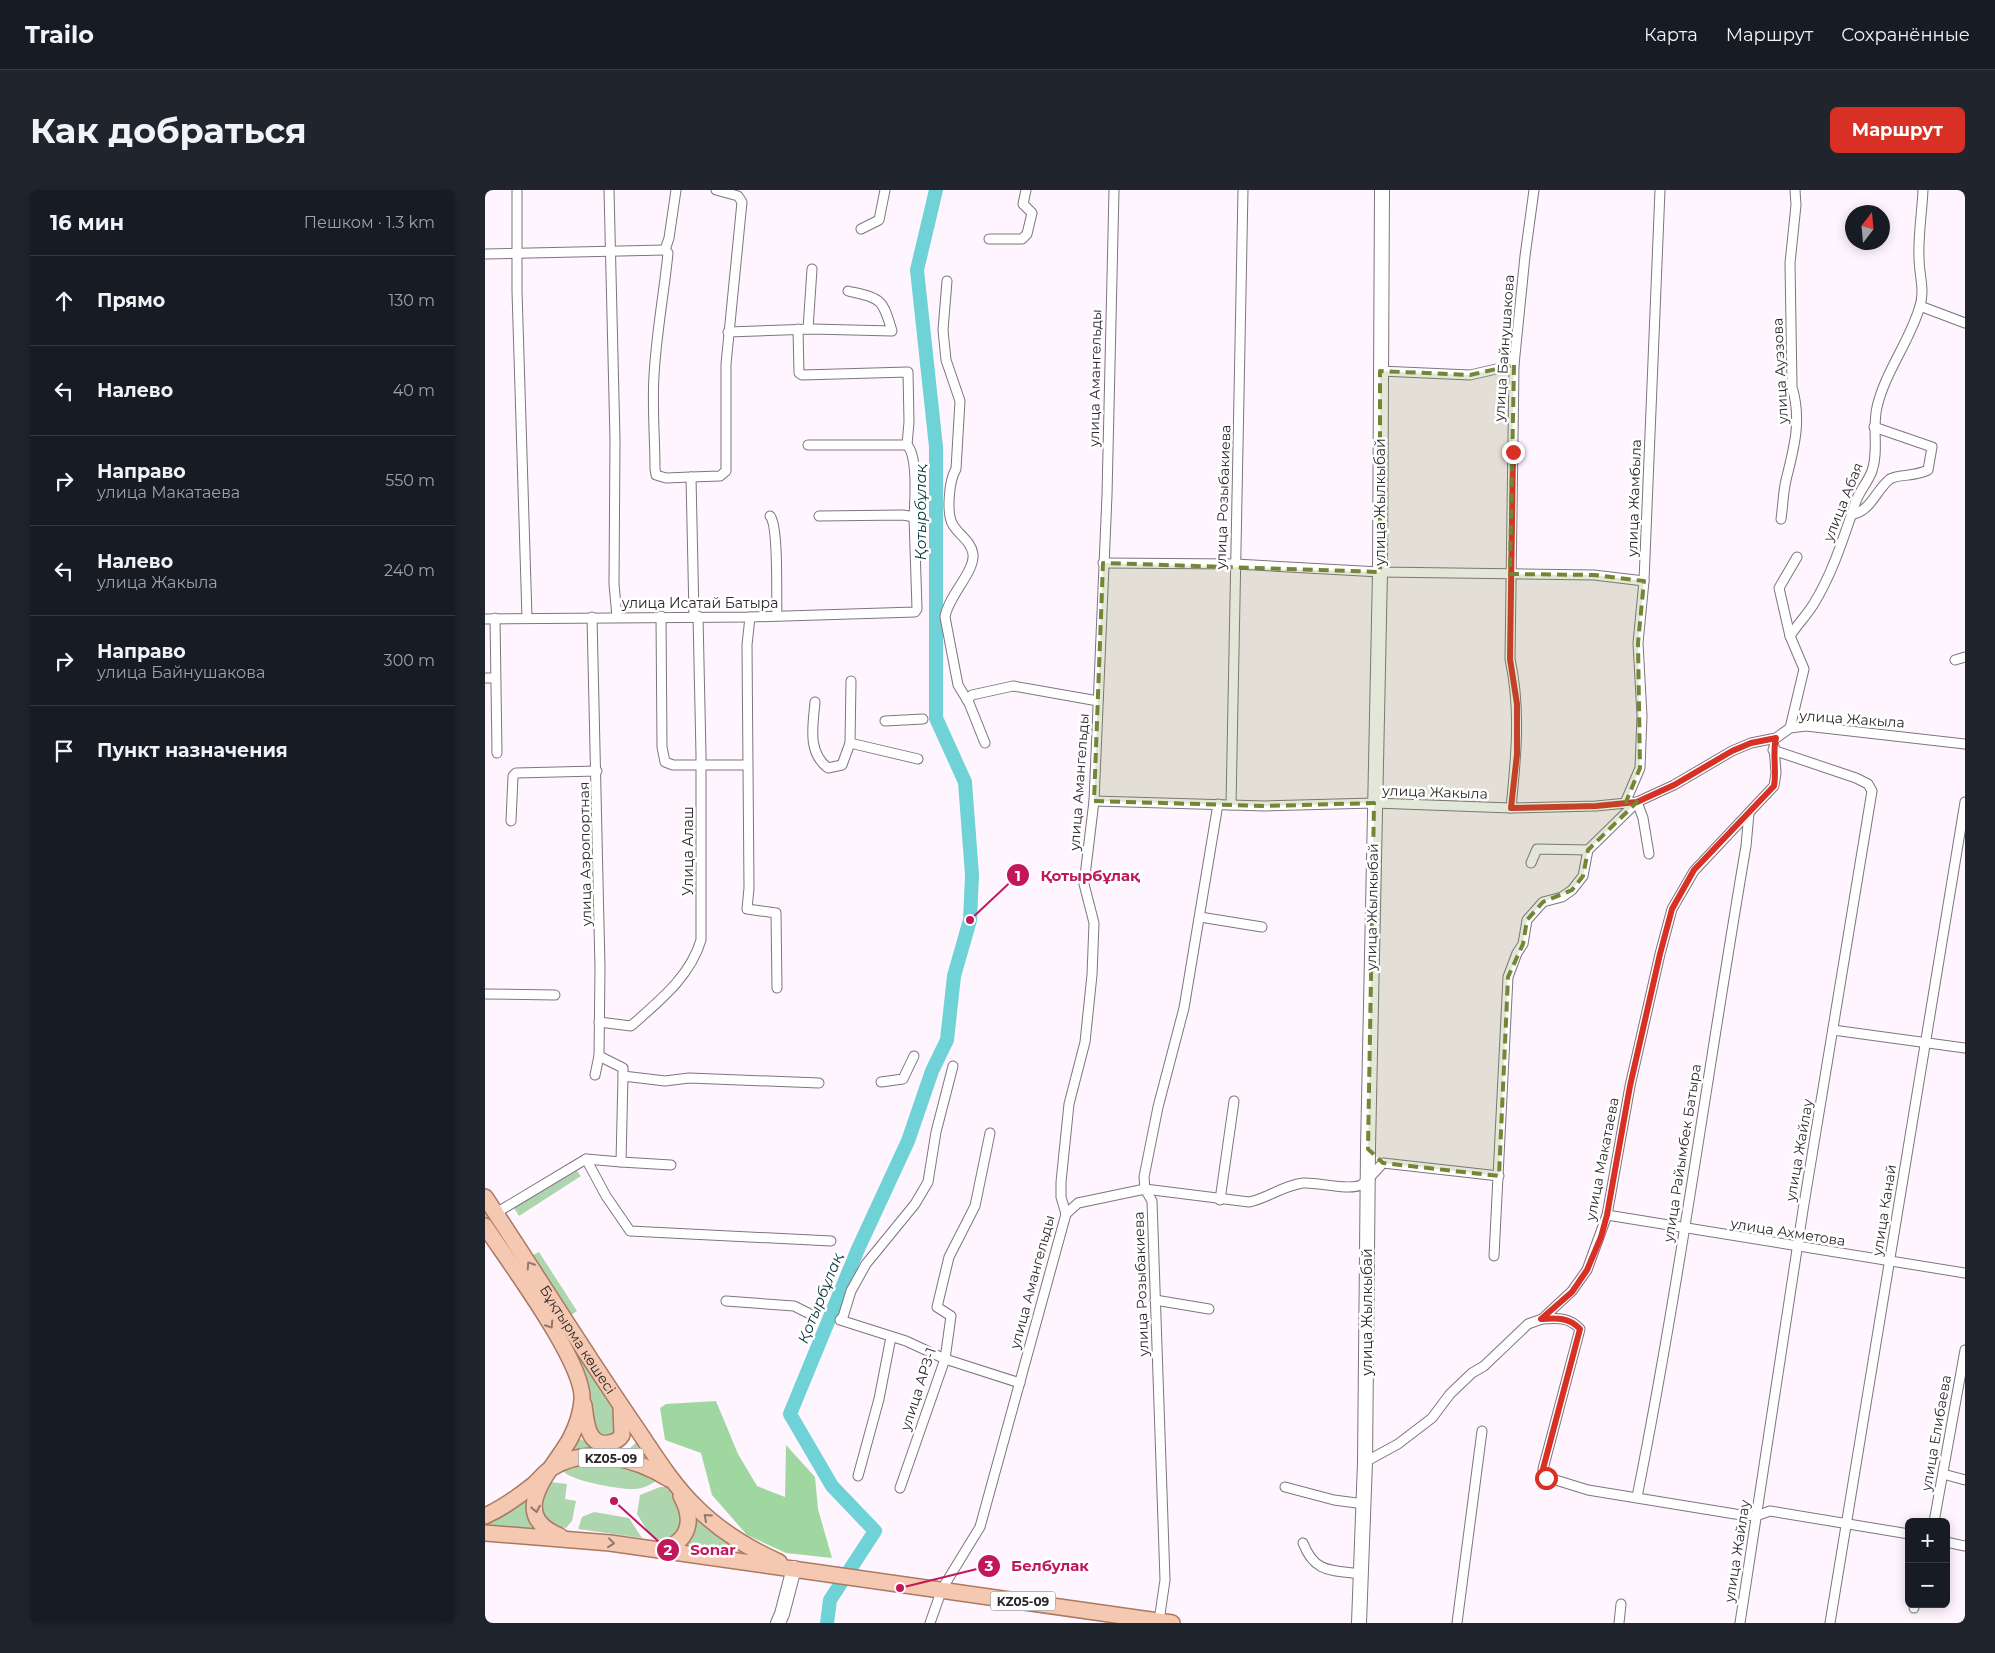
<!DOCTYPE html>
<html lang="ru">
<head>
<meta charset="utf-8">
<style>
  :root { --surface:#171b24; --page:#20242c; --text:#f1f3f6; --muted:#9ea1a6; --line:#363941; --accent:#d93025 }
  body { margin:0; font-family:Montserrat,sans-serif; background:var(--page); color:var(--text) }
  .controls { position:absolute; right:15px; bottom:15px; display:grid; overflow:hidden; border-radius:8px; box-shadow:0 2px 12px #0003 }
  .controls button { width:45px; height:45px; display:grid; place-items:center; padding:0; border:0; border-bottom:1px solid var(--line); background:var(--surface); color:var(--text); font:25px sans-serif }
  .compass { position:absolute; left:1360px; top:15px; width:45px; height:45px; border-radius:50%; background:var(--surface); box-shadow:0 2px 12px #0003; rotate:16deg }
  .stop { position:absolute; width:15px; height:15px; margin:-11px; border:4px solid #d93025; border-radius:50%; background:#fff }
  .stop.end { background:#d93025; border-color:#fff; box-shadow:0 1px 5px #0008 }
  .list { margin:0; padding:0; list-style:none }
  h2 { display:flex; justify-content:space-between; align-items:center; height:65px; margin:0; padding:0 20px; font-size:21px }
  h2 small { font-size:16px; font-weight:400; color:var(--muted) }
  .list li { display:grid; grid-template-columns:32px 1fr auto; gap:15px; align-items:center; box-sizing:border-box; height:90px; padding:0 20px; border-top:1px solid var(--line) }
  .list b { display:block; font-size:19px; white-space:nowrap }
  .list p { margin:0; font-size:16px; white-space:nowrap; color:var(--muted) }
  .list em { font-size:16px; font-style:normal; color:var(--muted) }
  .icon { flex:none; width:28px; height:28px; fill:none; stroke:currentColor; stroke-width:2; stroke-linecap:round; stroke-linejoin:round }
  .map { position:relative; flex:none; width:1480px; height:1433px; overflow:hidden; border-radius:8px }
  header { display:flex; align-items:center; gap:30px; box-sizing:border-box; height:70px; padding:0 25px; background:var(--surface); border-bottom:1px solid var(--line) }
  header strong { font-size:24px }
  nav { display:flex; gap:28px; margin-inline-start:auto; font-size:18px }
  .intro { display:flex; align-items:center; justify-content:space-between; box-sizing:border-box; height:120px; padding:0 30px }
  h1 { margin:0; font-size:35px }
  .button { padding:12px 22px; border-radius:8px; background:var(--accent); color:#fff; font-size:18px; font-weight:700 }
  main { display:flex; gap:30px; padding:0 30px }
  aside { flex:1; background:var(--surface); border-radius:8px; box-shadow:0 2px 12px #0003 }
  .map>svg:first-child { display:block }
  .green { fill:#aed6ae }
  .forest { fill:#a0d7a1 }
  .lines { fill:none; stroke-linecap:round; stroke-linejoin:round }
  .river { stroke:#6fd2d7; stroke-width:14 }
  .street-casing { stroke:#7e757e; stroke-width:11 }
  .secondary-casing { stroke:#7e757e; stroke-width:16 }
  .primary-casing { stroke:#aa7961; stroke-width:18 }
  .street { stroke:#fff; stroke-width:9 }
  .secondary { stroke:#fff; stroke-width:14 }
  .primary { stroke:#f5c8b2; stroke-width:15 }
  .oneway { stroke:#90786e }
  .route { stroke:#d93025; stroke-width:6 }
  .marked { fill:#738636; fill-opacity:0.2; stroke:#738636; stroke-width:4; stroke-dasharray:10 6; stroke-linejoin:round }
  .labels { text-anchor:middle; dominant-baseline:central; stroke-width:5; stroke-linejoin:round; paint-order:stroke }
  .shield { fill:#fff; stroke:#6b686b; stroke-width:1 }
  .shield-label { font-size:12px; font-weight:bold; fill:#2b282b }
  .street-label { font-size:14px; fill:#2b282b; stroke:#fff }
  .water-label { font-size:15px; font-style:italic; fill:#033538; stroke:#fff }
  .leader { fill:none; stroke:#c2185b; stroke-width:2 }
  .callout-dot { fill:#c2185b; stroke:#fff; stroke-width:2 }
  .mark-label { font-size:15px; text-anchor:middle; font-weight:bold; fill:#fff }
  .callout-label { font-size:15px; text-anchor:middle; font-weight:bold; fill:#c2185b; stroke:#fff; stroke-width:5; stroke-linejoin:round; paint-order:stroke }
</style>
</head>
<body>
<header>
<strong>Trailo</strong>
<nav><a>Карта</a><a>Маршрут</a><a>Сохранённые</a></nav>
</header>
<div class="intro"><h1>Как добраться</h1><a class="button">Маршрут</a></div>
<main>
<aside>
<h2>16 мин<small>Пешком · 1.3 km</small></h2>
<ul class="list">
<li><svg class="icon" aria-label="ahead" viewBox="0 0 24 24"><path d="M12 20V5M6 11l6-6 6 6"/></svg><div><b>Прямо</b></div><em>130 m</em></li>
<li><svg class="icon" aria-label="left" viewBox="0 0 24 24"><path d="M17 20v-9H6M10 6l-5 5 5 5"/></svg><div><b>Налево</b></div><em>40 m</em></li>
<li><svg class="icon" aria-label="right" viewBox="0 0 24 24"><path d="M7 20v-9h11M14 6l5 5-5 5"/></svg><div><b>Направо</b><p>улица Макатаева</p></div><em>550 m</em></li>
<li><svg class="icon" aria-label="left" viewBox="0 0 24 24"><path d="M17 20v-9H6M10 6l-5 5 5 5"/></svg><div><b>Налево</b><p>улица Жакыла</p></div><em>240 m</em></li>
<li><svg class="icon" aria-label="right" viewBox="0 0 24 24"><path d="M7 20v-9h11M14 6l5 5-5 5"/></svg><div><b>Направо</b><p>улица Байнушакова</p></div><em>300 m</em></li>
<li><svg class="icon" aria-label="arrive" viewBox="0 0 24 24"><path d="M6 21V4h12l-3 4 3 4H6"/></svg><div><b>Пункт назначения</b></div></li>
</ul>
</aside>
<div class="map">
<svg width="1480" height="1433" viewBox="0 0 1480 1433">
  <rect width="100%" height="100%" fill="#fff5ff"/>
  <!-- green -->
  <g class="green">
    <path d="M92,981L96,986L34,1026L29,1018Z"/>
    <path d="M0,1021L127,1214L143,1244L111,1250L101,1204L0,1029Z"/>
    <path d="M54,1062L92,1121L85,1126L46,1066Z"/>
    <path d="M91,1245C105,1259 125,1259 144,1259L154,1250L178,1283L149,1269L78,1268Z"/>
    <path d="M132,1273L171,1291C165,1295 157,1299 150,1299C136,1300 86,1291 78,1281L88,1274Z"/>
    <path d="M66,1292L82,1294L80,1309L91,1311L87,1331L81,1338C67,1336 62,1330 55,1319L64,1293Z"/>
    <path d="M175,1297H182C192,1310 202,1329 191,1344L174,1350L165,1345L152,1324L155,1305Z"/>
    <path d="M43,1306L42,1314L54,1339L0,1335V1332Z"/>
    <path d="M205,1321L229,1344L270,1369L196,1355Z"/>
    <path d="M109,1322L144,1328L157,1348L93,1339L97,1327Z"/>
  </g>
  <!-- forest -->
  <path class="forest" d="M231,1211L253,1264L272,1296L300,1307L301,1255L330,1287L333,1319L347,1368L301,1363L262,1345L227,1305L216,1263L180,1250L175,1218L181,1214Z"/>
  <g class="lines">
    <!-- river -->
    <path class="river" d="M342,1433L345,1410L390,1341L347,1296L305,1224L373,1059L423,951L447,881L462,850L469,786L485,730L487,685L480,592L451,528V257L432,80L451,0"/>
    <!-- street casing -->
    <g class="street-casing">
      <g id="street">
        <path d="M32,0V101L42,428"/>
        <path d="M124,0L130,250L129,394L132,427"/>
        <path d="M191,0L184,48L180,60L183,63C179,104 171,145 169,186C167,217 170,248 170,279L171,285L181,288L206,287L209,426"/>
        <path d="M376,39L394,30L400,0"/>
        <path d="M504,49H537L542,44L547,23L538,14L541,0"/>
        <path d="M0,64L180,60"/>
        <path d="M462,91L458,140L461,170L475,211L471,279C464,290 461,324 468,335C474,345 486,351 488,364C490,382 463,406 460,427L473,495L484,513L500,553"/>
        <path d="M1435,116L1480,133"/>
        <path d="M313,139L314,183L317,185L423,182L424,232L422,255"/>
        <path d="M323,139L327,79"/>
        <path d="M243,142L327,139L407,141C397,107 396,109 363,101"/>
        <path d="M895,181L985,185L1029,175"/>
        <path d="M323,255H422C433,266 430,310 429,327"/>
        <path d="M206,287L235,286L241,281V174L257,12L253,6L231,0"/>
        <path d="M1369,324C1387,319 1391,300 1405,289C1413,284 1429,287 1443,280L1447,257L1389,237"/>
        <path d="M285,326C294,336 291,408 292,426"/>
        <path d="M1296,329C1298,316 1298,303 1301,290C1309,258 1317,230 1307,197L1305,73L1311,15L1310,0"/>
        <path d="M618,373L750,374L895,382L1109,385L1159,391"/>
        <path d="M176,426L177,557L180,572L188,575H262"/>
        <path d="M107,427L115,778L114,866L138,878V886"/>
        <path d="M265,427L262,455L264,698L262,719L291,723L292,798"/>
        <path d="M10,428L12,563"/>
        <path d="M0,429L265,427L430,422L432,419L429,327L418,325L334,326"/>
        <path d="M1305,446L1294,398L1312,367"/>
        <path d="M1470,470L1480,467"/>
        <path d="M0,488H10"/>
        <path d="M366,491L365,553L433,569"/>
        <path d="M482,510L487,505L528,496L613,511"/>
        <path d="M330,512C328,536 322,562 343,578L357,575L365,553"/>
        <path d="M400,531L438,529"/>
        <path d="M1305,538L1319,479L1305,446C1312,435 1321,426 1328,415C1348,383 1359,346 1371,311C1375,300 1383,292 1387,281C1394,261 1387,238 1392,217C1400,182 1425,151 1435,116C1440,100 1434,84 1434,68C1433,45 1437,23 1438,0"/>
        <path d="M609,611L780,616L889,613L1026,618L1111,616L1152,612L1189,595L1247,561L1266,553L1291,548L1305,538L1321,536L1480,554"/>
        <path d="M1140,613L1155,578L1157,526L1153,453L1159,391L1175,0"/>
        <path d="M746,615L758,0"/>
        <path d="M1026,618C1031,568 1036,519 1025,469L1029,175L1040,66L1049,0"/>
        <path d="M26,631L28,586L31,583L112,581"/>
        <path d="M1046,673L1052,659L1103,660"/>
        <path d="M715,727L777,737"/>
        <path d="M0,804L70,805"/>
        <path d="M114,832L146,836C174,811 205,787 216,750V565L213,426"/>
        <path d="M1348,840L1480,858"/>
        <path d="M468,876L451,942L443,992L430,1014L381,1074L366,1101L358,1127L355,1130L421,1151L460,1169L535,1193"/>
        <path d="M110,885L114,866"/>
        <path d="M396,892L418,889L429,866"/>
        <path d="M101,969L121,1006L145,1041L346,1051"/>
        <path d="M136,972L186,975"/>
        <path d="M735,1010L749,911"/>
        <path d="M11,1023L101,969L136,972L138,886L180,891L204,888L334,893"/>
        <path d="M581,1024L593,1013L660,999L764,1012C784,1008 796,996 818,993C833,992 863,1001 876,995C884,990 891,980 898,973L1014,986"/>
        <path d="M1122,1025L1480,1083"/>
        <path d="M1009,1066L1023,787L1032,763L1038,754L1042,730L1058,712L1077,707L1087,700L1098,686L1103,660L1152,612L1158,628L1164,664"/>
        <path d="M670,1110L724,1119"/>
        <path d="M241,1111L309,1116L329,1126"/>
        <path d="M1057,1129C1072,1128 1084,1127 1095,1139L1058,1279L1061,1287L1103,1300L1250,1324L1271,1326L1285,1321L1424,1344"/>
        <path d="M880,1272L913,1254L947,1228L965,1204L987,1183L999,1176L1043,1134L1057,1129L1087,1101L1102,1080L1122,1025L1145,896L1175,764L1187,719L1209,681L1289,596L1291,583L1289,556"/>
        <path d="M1458,1284L1480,1290"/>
        <path d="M373,1286L394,1209L406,1147"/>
        <path d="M800,1297L849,1310L879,1314"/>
        <path d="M415,1298L460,1169L466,1126L452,1117L464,1067L490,1016L505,943"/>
        <path d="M1152,1307C1195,1091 1224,872 1261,656L1264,623"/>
        <path d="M1449,1332L1480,1160"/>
        <path d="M1461,1352L1480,1356"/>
        <path d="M818,1353C830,1384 847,1380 877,1384"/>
        <path d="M1429,1418V1414"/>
        <path d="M674,1431L680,1390L667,1011L660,999L659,987L673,917L699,818L733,614"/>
        <path d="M445,1433L457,1399L495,1337L581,1024L576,1007V992L584,914L600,852L607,785L609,733L599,694L609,611L622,305L629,0"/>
        <path d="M972,1433L997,1241"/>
        <path d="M1134,1433L1136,1414"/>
        <path d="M1255,1433L1318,1020L1387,601L1383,594L1371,588L1288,560"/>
        <path d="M1345,1433L1480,612"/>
      </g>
    </g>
    <!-- secondary casing -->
    <g class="secondary-casing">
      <g id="secondary">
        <path d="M293,1433L297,1424L309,1378"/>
        <path d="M874,1433L880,1272L883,959L895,382L897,0"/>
      </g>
    </g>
    <!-- primary casing -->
    <g class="primary-casing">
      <g id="primary">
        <path id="s1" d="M0,1007C50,1082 97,1159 148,1233C168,1262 186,1293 212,1318C236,1342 263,1358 294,1372"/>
        <path d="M0,1036C23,1071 100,1173 97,1210C96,1223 92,1235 86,1247C71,1277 18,1323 75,1346"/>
        <path d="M99,1215C101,1230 102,1257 124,1253C130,1252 134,1250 137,1245L136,1217"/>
        <path d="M0,1326C18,1318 33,1307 48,1295C54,1290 59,1283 65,1279C101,1255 150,1268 184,1289"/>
        <path d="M0,1343L125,1353L687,1433"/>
        <path d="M174,1360C204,1353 210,1331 196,1306"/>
      </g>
    </g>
    <!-- street -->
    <use href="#street" class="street"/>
    <!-- secondary -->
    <use href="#secondary" class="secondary"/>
    <!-- primary -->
    <use href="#primary" class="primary"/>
  </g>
  <!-- one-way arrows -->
  <defs><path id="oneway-chevron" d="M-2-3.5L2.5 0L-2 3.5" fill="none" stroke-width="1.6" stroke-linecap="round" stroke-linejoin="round" transform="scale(1.25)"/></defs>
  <g class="oneway">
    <use href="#oneway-chevron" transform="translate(45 1075) rotate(-123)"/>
    <use href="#oneway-chevron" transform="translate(65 1135) rotate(57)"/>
    <use href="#oneway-chevron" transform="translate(51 1319) rotate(79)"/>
    <use href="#oneway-chevron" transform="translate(222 1327) rotate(-138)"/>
    <use href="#oneway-chevron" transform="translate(126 1353) rotate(7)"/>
  </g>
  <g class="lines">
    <!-- route -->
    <path class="route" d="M1028,262L1025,469L1032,514V564L1026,618L1111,616L1152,612L1189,595L1247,561L1266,553L1291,548C1287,564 1292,580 1289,596L1209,680L1187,719L1175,764L1145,896L1122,1025L1116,1047L1102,1080L1087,1102L1056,1129C1072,1128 1084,1127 1095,1139L1058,1279L1061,1288"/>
  </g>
  <!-- marked area -->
  <path class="marked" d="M1029,175L1025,384L1109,385L1159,391L1153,453L1155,578L1141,612H1152L1103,660L1098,686L1087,700L1058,712L1042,730L1038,754L1023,787L1014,986L898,973L883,959L889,613L780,616L609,611L618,373L895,382V181L985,185Z"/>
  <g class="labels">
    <!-- shield labels -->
    <g class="shield">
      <rect x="93.5" y="1258.5" width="65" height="19" rx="4"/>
      <rect x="505.5" y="1401.5" width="65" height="19" rx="4"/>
    </g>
    <g class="shield-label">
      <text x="126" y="1268">KZ05-09</text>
      <text x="538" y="1411">KZ05-09</text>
    </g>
    <!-- street labels -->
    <g class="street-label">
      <text transform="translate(1019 158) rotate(-86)">улица Байнушакова</text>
      <text transform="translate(1295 181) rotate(-93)">улица Ауэзова</text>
      <text transform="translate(610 188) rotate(-89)">улица Амангельды</text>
      <text transform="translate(738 307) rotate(-88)">улица Розыбакиева</text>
      <text transform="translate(1149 308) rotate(-88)">улица Жамбыла</text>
      <text transform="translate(895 312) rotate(-90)">улица Жылкыбай</text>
      <text transform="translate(1358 312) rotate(-68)">улица Абая</text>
      <text x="215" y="413">улица Исатай Батыра</text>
      <text transform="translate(1367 529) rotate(4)">улица Жакыла</text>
      <text transform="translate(594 592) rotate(-86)">улица Амангельды</text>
      <text transform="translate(950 602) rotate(2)">улица Жакыла</text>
      <text transform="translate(203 661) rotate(-90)">Улица Алаш</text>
      <text transform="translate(100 664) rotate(-91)">улица Аэропортная</text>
      <text transform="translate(887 717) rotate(-89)">улица Жылкыбай</text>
      <text transform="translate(1314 960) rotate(-80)">улица Жайлау</text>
      <text transform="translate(1197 963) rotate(-81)">улица Райымбек Батыра</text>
      <text transform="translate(1117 969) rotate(-79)">улица Макатаева</text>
      <text transform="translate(1399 1020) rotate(-81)">улица Канай</text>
      <text transform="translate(1303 1042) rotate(9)">улица Ахметова</text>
      <text transform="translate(547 1092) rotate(-75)">улица Амангельды</text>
      <text transform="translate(656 1094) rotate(-92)">улица Розыбакиева</text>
      <text transform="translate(882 1122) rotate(-90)">улица Жылкыбай</text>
      <text stroke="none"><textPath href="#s1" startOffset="170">Бұқтырма көшесі</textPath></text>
      <text transform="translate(433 1199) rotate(-72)">улица АРЗ-1</text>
      <text transform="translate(1451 1243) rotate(-80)">улица Елибаева</text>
      <text transform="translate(1252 1361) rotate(-81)">улица Жайлау</text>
    </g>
    <!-- water labels -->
    <g class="water-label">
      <text transform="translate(435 322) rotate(-90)">Қотырбұлақ</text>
      <text transform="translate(335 1108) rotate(-68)">Қотырбұлақ</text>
    </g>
  </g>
  <!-- callouts -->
  <path class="leader" d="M485 730L533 685M129 1311L183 1360M415 1398L504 1376"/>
  <g class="callout-dot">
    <circle cx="485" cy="730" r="5"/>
    <circle cx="129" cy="1311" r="5"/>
    <circle cx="415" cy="1398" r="5"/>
    <circle cx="533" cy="685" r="12"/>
    <circle cx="183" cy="1360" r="12"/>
    <circle cx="504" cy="1376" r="12"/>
  </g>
  <g class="mark-label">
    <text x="533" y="691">1</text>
    <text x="183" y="1365">2</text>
    <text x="504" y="1381">3</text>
  </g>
  <g class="callout-label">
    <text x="605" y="691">Қотырбұлақ</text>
    <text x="228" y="1365">Sonar</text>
    <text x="565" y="1381">Белбулак</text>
  </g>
</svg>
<div class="controls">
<button>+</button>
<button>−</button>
</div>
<svg class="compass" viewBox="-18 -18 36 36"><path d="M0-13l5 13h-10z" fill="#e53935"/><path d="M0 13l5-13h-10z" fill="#9ea1a6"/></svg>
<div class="stop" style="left:1061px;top:1288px"></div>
<div class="stop end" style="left:1028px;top:262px"></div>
</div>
</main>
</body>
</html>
